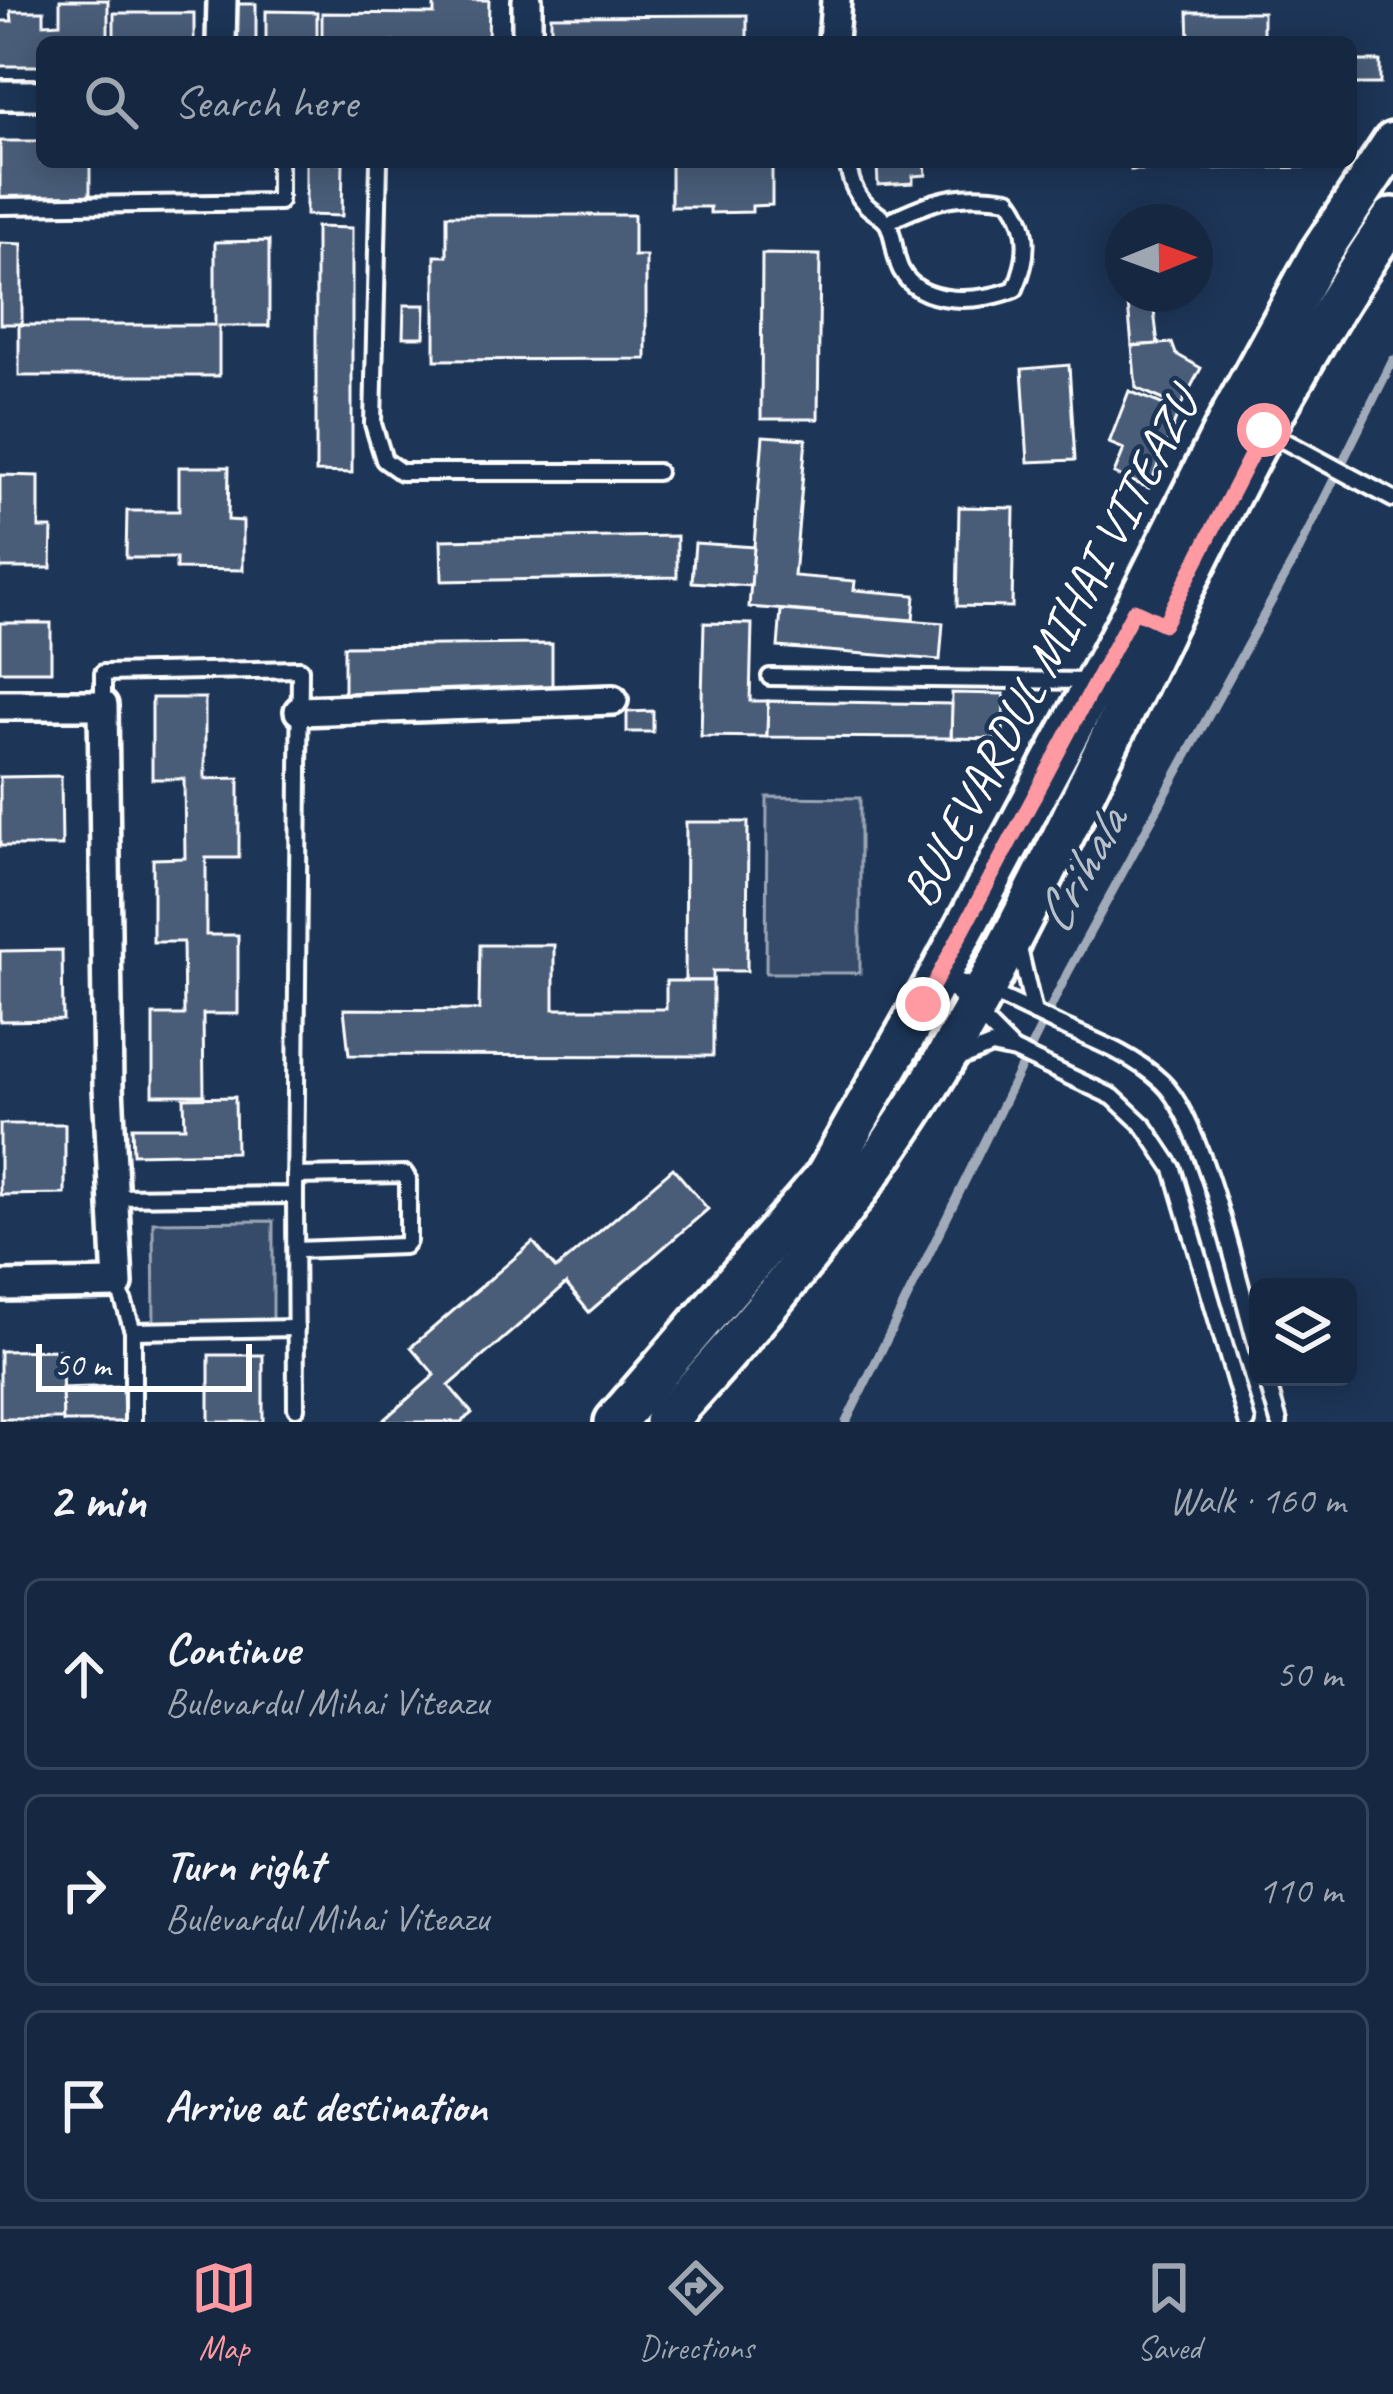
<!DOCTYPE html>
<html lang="en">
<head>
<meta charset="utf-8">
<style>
  :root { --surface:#162841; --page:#1f3048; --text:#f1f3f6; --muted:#9ea6b1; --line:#35445a; --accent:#ff9aa2 }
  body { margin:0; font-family:Caveat,sans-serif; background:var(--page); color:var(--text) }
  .controls { position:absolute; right:36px; bottom:36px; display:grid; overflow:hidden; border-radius:18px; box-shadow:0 6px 30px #0003 }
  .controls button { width:108px; height:108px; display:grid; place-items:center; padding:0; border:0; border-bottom:3px solid var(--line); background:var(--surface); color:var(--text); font:60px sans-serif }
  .compass { position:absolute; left:1105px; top:204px; width:108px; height:108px; border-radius:50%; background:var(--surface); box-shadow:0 6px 30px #0003; rotate:89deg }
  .scale { position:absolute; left:36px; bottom:30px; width:216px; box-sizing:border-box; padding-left:12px; border:6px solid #fff; border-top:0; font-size:33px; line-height:42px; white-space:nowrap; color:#fff; -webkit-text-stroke:9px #1d3557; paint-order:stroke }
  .stop { position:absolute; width:36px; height:36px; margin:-27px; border:9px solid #ff9aa2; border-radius:50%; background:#fff }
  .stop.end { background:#ff9aa2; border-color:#fff; box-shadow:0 3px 12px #0008 }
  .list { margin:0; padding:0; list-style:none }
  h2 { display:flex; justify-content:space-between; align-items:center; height:156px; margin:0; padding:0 48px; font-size:51px }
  h2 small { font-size:39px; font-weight:400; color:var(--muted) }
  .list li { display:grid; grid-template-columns:78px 1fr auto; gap:36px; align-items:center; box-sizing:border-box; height:192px; margin:0 24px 24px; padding:0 24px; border:3px solid var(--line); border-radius:18px }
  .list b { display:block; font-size:45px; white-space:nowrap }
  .list p { margin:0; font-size:39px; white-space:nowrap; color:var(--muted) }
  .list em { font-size:39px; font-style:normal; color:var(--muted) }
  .icon { flex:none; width:66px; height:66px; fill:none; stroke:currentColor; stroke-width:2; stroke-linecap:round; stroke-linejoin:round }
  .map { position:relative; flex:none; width:1393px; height:1422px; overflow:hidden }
  .search { position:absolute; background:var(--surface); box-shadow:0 6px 30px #0003; left:36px; right:36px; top:36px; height:132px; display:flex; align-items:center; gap:30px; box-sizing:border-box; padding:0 42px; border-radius:18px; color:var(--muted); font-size:45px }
  .sheet { height:804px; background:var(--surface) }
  nav { display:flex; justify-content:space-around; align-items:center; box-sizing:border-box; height:168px; border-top:3px solid var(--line); background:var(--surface); font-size:33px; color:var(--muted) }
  nav a { display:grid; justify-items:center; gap:6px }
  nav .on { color:var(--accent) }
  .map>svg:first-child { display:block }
  .green { fill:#364b69; stroke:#9aa5b4; stroke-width:3 }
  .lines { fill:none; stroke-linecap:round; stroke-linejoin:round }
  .stream { stroke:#a0aab8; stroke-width:9 }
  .building { fill:#4a5d79; stroke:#fff; stroke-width:3 }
  .lane-casing { stroke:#fff; stroke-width:22 }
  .street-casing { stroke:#fff; stroke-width:36 }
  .secondary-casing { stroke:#fff; stroke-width:48 }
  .lane { stroke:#1d3557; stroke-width:14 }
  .street { stroke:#1d3557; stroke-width:27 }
  .secondary { stroke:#1d3557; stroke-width:39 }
  .route { stroke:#ff9aa2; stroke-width:15 }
  .labels { text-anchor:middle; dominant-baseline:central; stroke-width:9; stroke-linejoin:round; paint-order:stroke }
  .street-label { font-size:51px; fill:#fff; stroke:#1d3557 }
  .water-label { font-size:54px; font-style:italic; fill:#b8c0ca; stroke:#1d3557 }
</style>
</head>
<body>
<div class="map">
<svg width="1393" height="1422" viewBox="0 0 1393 1422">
  <rect width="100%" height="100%" fill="#1d3557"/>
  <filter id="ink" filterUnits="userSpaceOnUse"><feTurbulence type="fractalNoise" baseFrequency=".00833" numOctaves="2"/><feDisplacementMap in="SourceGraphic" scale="24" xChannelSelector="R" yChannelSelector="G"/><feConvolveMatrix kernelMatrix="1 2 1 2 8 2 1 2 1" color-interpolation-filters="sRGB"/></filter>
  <g filter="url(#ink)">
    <!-- green -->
    <g class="green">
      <path d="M767,797L860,798V973H766Z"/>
      <path d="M273,1221V1322L154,1323L153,1222Z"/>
    </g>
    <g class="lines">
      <!-- stream -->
      <path class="stream" d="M846,1422L1068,972L1295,558L1393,360"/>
    </g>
    <!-- building -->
    <g class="building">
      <path d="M60,0H108V42H42V66H0V21H12L11,11H44V24L60,23Z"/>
      <path d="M434,0H489L488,42H322V13L434,14Z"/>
      <rect x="232" y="4" width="24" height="38"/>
      <path d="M266,11L317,12V42H266Z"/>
      <path d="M1188,12H1263V42H1189Z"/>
      <rect x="114" y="13" width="80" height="29"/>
      <path d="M747,15V42H551V16Z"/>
      <rect x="1351" y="61" width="29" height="23"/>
      <path d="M0,141H42V162H90V198H0Z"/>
      <path d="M306,162H343L342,216L306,215Z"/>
      <path d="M671,162H772V205L752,206V212L710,213V207H671Z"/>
      <path d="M870,162H925L926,175L913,176V183L878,185L877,164Z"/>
      <path d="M1131,162H1317V167L1131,170Z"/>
      <path d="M447,215H634V256H646V359L435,360V256H447Z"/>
      <path d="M316,227L352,228V473L316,472Z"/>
      <path d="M269,241V326H219V376H19V324H0V243L22,244V325H215V242Z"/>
      <path d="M762,254L820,255L818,419H761Z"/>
      <path d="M1127,294H1152L1158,344L1132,346Z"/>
      <path d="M404,305H425L424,337H403Z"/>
      <path d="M1172,343L1176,354L1201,368L1180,407L1136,388L1132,346Z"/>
      <path d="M1069,365L1075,460L1028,462L1022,369Z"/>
      <path d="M1129,391L1179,411L1149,488L1114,474L1124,449L1109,443Z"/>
      <path d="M763,436L806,439L794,576L855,581L854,590L915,595L913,620L749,607Z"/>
      <path d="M179,467H229L228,520L243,521V570L176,569V558H126L127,511H179Z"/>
      <path d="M0,475L39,476V528H52L51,568H0Z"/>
      <path d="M959,507L1014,508L1012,607L957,606Z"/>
      <path d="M677,536V577L442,581L441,540Z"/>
      <path d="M695,543L754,547L751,586L692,582Z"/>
      <path d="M781,610L943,623L940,660L778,647Z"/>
      <rect x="0" y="623" width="51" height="48"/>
      <path d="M704,623L752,624L750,701H768L767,737L701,736Z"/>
      <path d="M552,644V694L344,696V646Z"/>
      <path d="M952,693L1004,694L1003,739L951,738Z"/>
      <path d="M152,698H205V779L239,778V858H206V935H238V1014H203L204,1095H153V1015H184L183,942H153V859L185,858L184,779H152Z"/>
      <path d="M768,701L952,704L951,738L767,737Z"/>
      <path d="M653,711V732H627V712Z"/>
      <path d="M61,776L62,846H0V777Z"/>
      <path d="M686,822H748L747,971H713V981H685Z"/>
      <path d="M480,945H554V1009H666V981H713V1056L349,1055L344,1009L479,1010Z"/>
      <path d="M62,950L63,1020L0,1021V951Z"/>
      <path d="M235,1097L236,1152L133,1154L132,1127H185L184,1098Z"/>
      <path d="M0,1124H65V1194L0,1195Z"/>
      <path d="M673,1168L708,1209L589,1312L566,1284L449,1386L472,1413L461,1422H381L435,1375L411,1347L533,1242L556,1269Z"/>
      <path d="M62,1350L63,1419H0V1351Z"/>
      <rect x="209" y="1355" width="54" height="67"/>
      <path d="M123,1386L124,1422H63L62,1388Z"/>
    </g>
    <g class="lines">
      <!-- lane casing -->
      <g class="lane-casing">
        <g id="lane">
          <path d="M379,162L373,424L384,460L401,472H657"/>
          <path d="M847,162C850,178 854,193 866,205C873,212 883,216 888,224C895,238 894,257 901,270C921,308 983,302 1015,289C1029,258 1031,226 1009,199C958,191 932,200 887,222"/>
          <path d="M0,206L279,202V162"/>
          <path d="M1268,432L1393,499"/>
          <path d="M770,677L1089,681"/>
          <path d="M103,705V673L300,669L295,1195L113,1197"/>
          <path d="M1019,948L1034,1013"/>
          <path d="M946,978C986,988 1019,1006 1057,1024C1093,1040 1132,1054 1162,1082C1204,1121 1240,1288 1258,1350"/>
          <path d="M943,980L1012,1049"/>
          <path d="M956,1060L991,1046L1015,1051L1113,1097L1145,1127L1173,1169L1247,1422"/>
          <path d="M295,1176L405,1174L408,1179V1241L404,1246L296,1250"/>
          <path d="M295,1195L296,1408"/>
          <path d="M118,1284L133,1331V1422"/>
          <path d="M133,1331L296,1328"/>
          <path d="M1266,1377L1279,1422"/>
        </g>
      </g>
      <!-- street casing -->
      <g class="street-casing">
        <g id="street">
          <path d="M221,42L222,0"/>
          <path d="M527,42V0"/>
          <path d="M833,42L836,0"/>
          <path d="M0,95H42"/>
          <path d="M0,705H103L108,1087L118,1284L0,1286"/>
          <path d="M299,711L613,700"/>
        </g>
      </g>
      <!-- secondary casing -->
      <g class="secondary-casing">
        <g id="secondary">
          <path d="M615,1422L825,1177L939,976L1134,610L1232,414L1319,255L1393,143"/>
          <path d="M665,1422C781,1296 892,1158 975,1007C1118,746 1223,464 1393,218"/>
        </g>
      </g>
      <!-- lane -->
      <use href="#lane" class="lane"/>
      <!-- street -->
      <use href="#street" class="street"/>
      <!-- secondary -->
      <use href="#secondary" class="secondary"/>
    </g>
  </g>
  <g class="lines" filter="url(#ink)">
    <!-- route -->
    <path class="route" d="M923,1004L1134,610L1164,624L1264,430"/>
  </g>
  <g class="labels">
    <!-- street labels -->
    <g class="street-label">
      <text transform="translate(1050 648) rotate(-62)">BULEVARDUL MIHAI VITEAZU</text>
    </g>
    <!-- water labels -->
    <g class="water-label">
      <text transform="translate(1080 870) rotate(-61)">Crihala</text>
    </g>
  </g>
</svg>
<div class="controls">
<button><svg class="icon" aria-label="layers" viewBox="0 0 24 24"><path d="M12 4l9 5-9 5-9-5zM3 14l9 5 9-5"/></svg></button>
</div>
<svg class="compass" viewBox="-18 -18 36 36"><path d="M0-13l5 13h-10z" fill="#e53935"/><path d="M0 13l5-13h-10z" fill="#9ea6b1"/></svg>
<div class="scale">50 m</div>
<div class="stop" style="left:1264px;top:430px"></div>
<div class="stop end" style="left:923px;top:1004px"></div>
<div class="search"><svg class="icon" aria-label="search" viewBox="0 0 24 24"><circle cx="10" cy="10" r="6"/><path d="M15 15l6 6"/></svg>Search here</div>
</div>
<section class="sheet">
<h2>2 min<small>Walk · 160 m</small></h2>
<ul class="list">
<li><svg class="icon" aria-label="ahead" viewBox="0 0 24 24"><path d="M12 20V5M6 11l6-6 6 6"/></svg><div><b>Continue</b><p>Bulevardul Mihai Viteazu</p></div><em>50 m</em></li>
<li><svg class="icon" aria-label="right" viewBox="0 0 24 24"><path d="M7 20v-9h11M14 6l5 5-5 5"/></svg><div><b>Turn right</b><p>Bulevardul Mihai Viteazu</p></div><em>110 m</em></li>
<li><svg class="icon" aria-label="arrive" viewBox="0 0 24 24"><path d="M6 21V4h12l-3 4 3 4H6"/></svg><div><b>Arrive at destination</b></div></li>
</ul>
</section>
<nav>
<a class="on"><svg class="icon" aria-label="map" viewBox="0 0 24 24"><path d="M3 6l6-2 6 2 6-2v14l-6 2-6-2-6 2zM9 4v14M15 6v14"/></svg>Map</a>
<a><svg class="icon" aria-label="directions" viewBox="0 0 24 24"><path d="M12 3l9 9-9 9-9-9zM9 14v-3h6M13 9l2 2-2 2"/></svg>Directions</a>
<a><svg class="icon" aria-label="saved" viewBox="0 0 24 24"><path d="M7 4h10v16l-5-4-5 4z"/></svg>Saved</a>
</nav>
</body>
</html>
